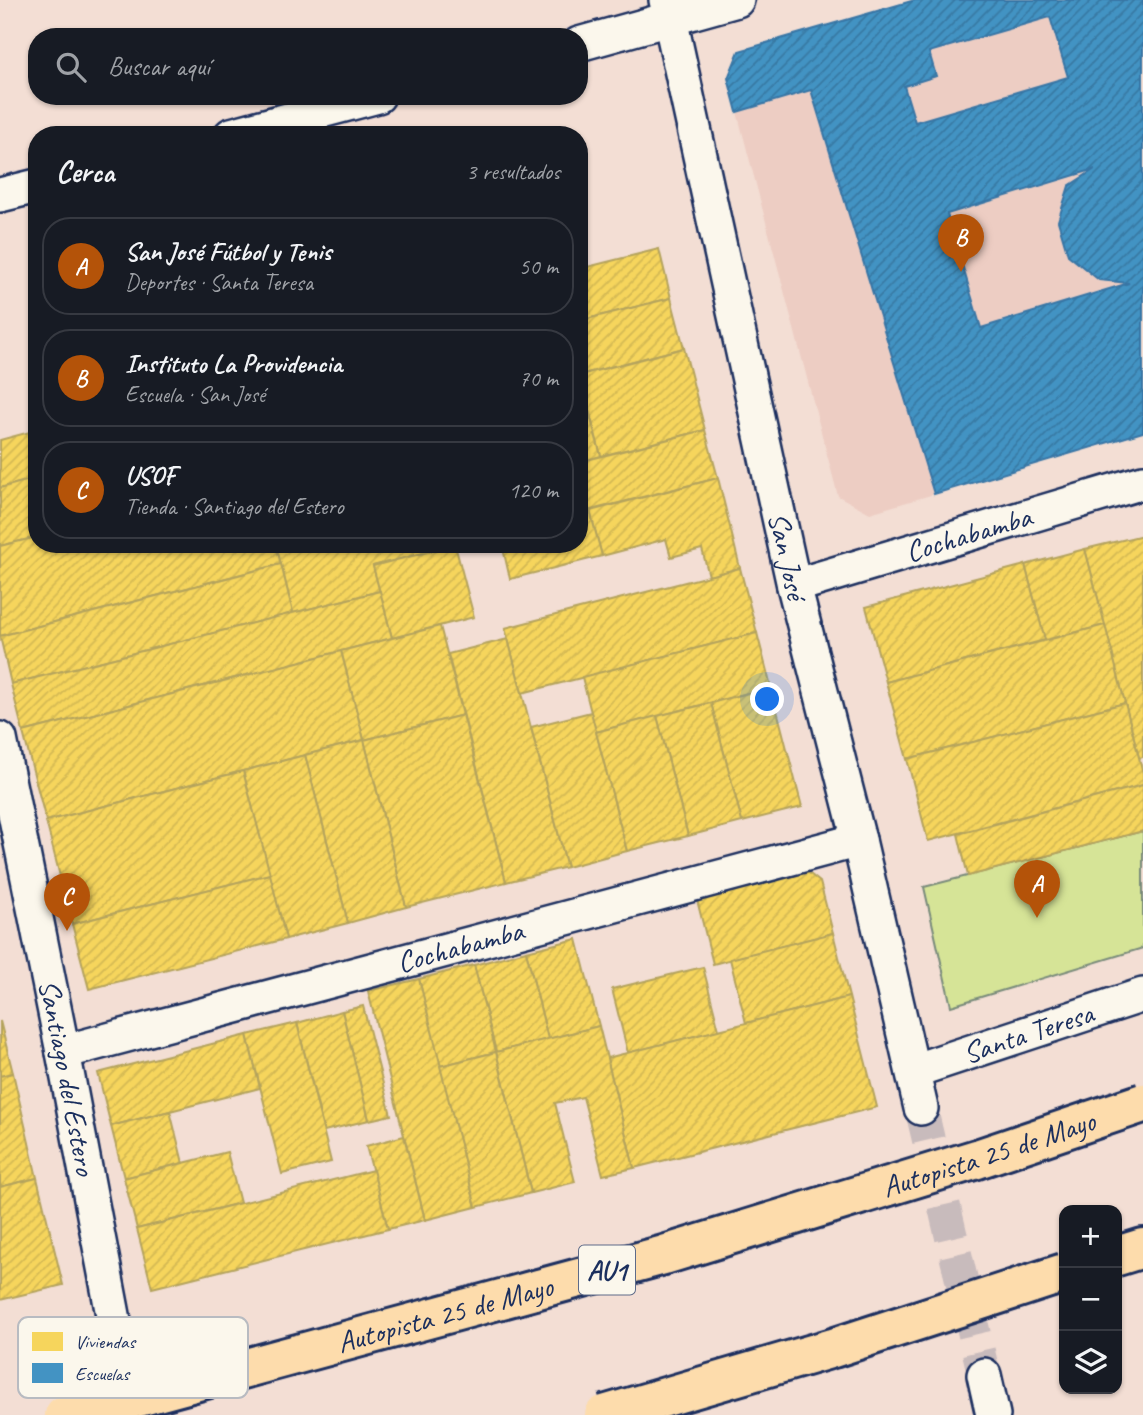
<!DOCTYPE html>
<html lang="es">
<head>
<meta charset="utf-8">
<style>
  :root { --surface:#171b24; --page:#242831; --text:#f1f3f6; --muted:#9ea1a6; --line:#363941; --accent:#b45309 }
  body { margin:0; font-family:Caveat,sans-serif; background:var(--page); color:var(--text) }
  .controls { position:absolute; right:21px; bottom:21px; display:grid; overflow:hidden; border-radius:14px; box-shadow:0 2px 5px #0004 }
  .controls button { width:63px; height:63px; display:grid; place-items:center; padding:0; border:0; border-bottom:2px solid var(--line); background:var(--surface); color:var(--text); font:35px sans-serif }
  .you { position:absolute; left:768px; top:700px; width:24px; height:24px; margin:-18px; border:5px solid #fff; border-radius:50%; background:#1a73e8; box-shadow:0 0 0 10px #1a73e833 }
  .badge { display:grid; place-items:center; width:46px; height:46px; border-radius:50%; background:var(--accent); color:#fff; font-size:23px; font-weight:700 }
  .pin { position:absolute; translate:-50% -58px; filter:drop-shadow(0 2px 4px #0008) }
  .pin::after { content:''; position:absolute; top:37px; width:24px; height:21px; background:inherit; clip-path:polygon(0 0,100% 0,50% 100%) }
  .list { margin:0; padding:0; list-style:none }
  h2 { display:flex; justify-content:space-between; align-items:center; height:91px; margin:0; padding:0 28px; font-size:30px }
  h2 small { font-size:23px; font-weight:400; color:var(--muted) }
  .list li { display:grid; grid-template-columns:46px 1fr auto; gap:21px; align-items:center; box-sizing:border-box; height:98px; margin:0 14px 14px; padding:0 14px; border:2px solid var(--line); border-radius:28px }
  .list b { display:block; font-size:26px; white-space:nowrap }
  .list p { margin:0; font-size:23px; white-space:nowrap; color:var(--muted) }
  .list em { font-size:23px; font-style:normal; color:var(--muted) }
  .icon { flex:none; width:38px; height:38px; fill:none; stroke:currentColor; stroke-width:2; stroke-linecap:round; stroke-linejoin:round }
  .map { position:relative; flex:none; width:1143px; height:1415px; overflow:hidden }
  .search { position:absolute; background:var(--surface); box-shadow:0 2px 5px #0004; left:28px; top:28px; width:560px; height:77px; display:flex; align-items:center; gap:18px; box-sizing:border-box; padding:0 24px; border-radius:28px; color:var(--muted); font-size:26px }
  .panel { position:absolute; background:var(--surface); box-shadow:0 2px 5px #0004; left:28px; top:126px; width:560px; height:427px; border-radius:28px }
  .map>svg:first-child { display:block }
  .built { fill:#edcdc3 }
  .garden { fill:#d6e497; stroke:#788a7a; stroke-width:2 }
  .homes { fill:url(#homes-hatch); stroke:#b4a35d; stroke-width:2 }
  .schools { fill:url(#schools-hatch); stroke:#3775a5; stroke-width:2; fill-rule:evenodd }
  .lines { fill:none; stroke-linecap:round; stroke-linejoin:round }
  .minor-tunnel { stroke:#c8bbbc; stroke-width:33; stroke-dasharray:33 17; stroke-linecap:butt }
  .minor-casing { stroke:#1b2f5e; stroke-width:38 }
  .motorway-casing { stroke:#1b2f5e; stroke-width:44 }
  .minor { stroke:#fbf7ec; stroke-width:33 }
  .motorway { stroke:#fddcac; stroke-width:38 }
  .motorway-bridge-casing { stroke:#1b2f5e; stroke-width:44; stroke-linecap:butt }
  .motorway-bridge { stroke:#fddcac; stroke-width:38 }
  .labels { text-anchor:middle; dominant-baseline:central; stroke-width:7; stroke-linejoin:round; paint-order:stroke }
  .shield { fill:#fbf7ec; stroke:#5e6b89; stroke-width:2 }
  .shield-label { font-size:28px; font-weight:bold; fill:#1b2f5e }
  .street-label { font-size:30px; fill:#1b2f5e; stroke:#fbf7ec }
  .key { fill:#fbf7ec; stroke:#b8bbc1; stroke-width:2 }
  .key-label { font-size:19px; fill:#1b2f5e }
</style>
</head>
<body>
<div class="map">
<svg width="1143" height="1415" viewBox="0 0 1143 1415">
  <defs>
    <pattern id="homes-hatch" width="6" height="6" patternUnits="userSpaceOnUse" patternTransform="scale(1.75)"><rect width="6" height="6" fill="#f6d55c"/><path d="M-1 1l2-2M0 6l6-6M5 7l2-2" fill="none" stroke="#d2b752"/></pattern>
    <pattern id="schools-hatch" width="6" height="6" patternUnits="userSpaceOnUse" patternTransform="scale(1.75)"><rect width="6" height="6" fill="#4393c3"/><path d="M-1 1l2-2M0 6l6-6M5 7l2-2" fill="none" stroke="#3778a2"/></pattern>
  </defs>
  <rect width="100%" height="100%" fill="#f3ded4"/>
  <filter id="ink" filterUnits="userSpaceOnUse"><feTurbulence type="fractalNoise" baseFrequency=".0143" numOctaves="2"/><feDisplacementMap in="SourceGraphic" scale="14" xChannelSelector="R" yChannelSelector="G"/><feConvolveMatrix kernelMatrix="1 2 1 2 8 2 1 2 1" color-interpolation-filters="sRGB"/></filter>
  <g filter="url(#ink)">
    <!-- built -->
    <path class="built" d="M915,0H1143V432L870,513L838,496L728,78L739,51Z"/>
    <!-- garden -->
    <path class="garden" d="M1143,831V948L951,1006L924,887Z"/>
    <!-- homes -->
    <g class="homes">
      <path d="M659,249L671,298L579,321V269Z"/>
      <path d="M671,298L684,348L579,375V321Z"/>
      <path d="M684,348L705,430L601,456L580,375Z"/>
      <path d="M579,375L601,456L579,462Z"/>
      <path d="M37,430V478L0,488V440Z"/>
      <path d="M705,430L718,478L579,513V462Z"/>
      <path d="M37,478V537L0,546V488Z"/>
      <path d="M718,478L740,568L709,576L702,549L671,557L666,539L602,556L590,511Z"/>
      <path d="M590,511L602,556L510,579L502,544H579V513Z"/>
      <path d="M1143,535V757L1139,758L1085,549Z"/>
      <path d="M37,537V544H276L281,564L0,636V546Z"/>
      <path d="M276,544H455V545L373,566L380,591L293,613Z"/>
      <path d="M455,545L474,617L392,638L373,566Z"/>
      <path d="M1085,549L1105,625L1045,640L1025,565Z"/>
      <path d="M281,564L293,613L11,684L0,636Z"/>
      <path d="M1025,565L1045,640L886,682L866,607Z"/>
      <path d="M740,568L757,633L522,693L505,628Z"/>
      <path d="M380,591L392,638L23,732L11,684Z"/>
      <path d="M1105,625L1125,703L907,759L886,682Z"/>
      <path d="M440,626L463,715L364,740L341,651Z"/>
      <path d="M757,633L771,687L596,732L582,677Z"/>
      <path d="M508,639L567,867L506,882L448,654Z"/>
      <path d="M341,651L364,740L46,821L23,732Z"/>
      <path d="M771,687L802,807L742,822L711,703Z"/>
      <path d="M711,703L742,822L688,836L657,716Z"/>
      <path d="M1125,703L1143,773V785L928,841L907,759Z"/>
      <path d="M591,712L627,851L567,867L531,727Z"/>
      <path d="M463,715L506,882L406,907L364,740Z"/>
      <path d="M657,716L688,836L627,851L596,732Z"/>
      <path d="M364,740L406,907L348,923L305,755Z"/>
      <path d="M305,755L348,923L286,939L243,771Z"/>
      <path d="M243,771L270,874L72,924L46,821Z"/>
      <path d="M1143,785V831L968,876L958,834Z"/>
      <path d="M800,866L820,882L833,933L713,964L695,892Z"/>
      <path d="M270,874L286,939L89,989L72,924Z"/>
      <path d="M833,933L849,997L746,1023L730,959Z"/>
      <path d="M577,939L599,1026L548,1039L526,951Z"/>
      <path d="M526,951L548,1039L496,1052L474,965Z"/>
      <path d="M474,965L496,1052L440,1066L419,979Z"/>
      <path d="M703,967L719,1030L628,1053L612,989Z"/>
      <path d="M419,979L476,1207L425,1220L368,991Z"/>
      <path d="M849,997L877,1107L634,1168L607,1058Z"/>
      <path d="M363,1006L391,1115L369,1120L342,1011Z"/>
      <path d="M342,1011L369,1120L324,1131L297,1023Z"/>
      <path d="M0,1021L13,1073L0,1076Z"/>
      <path d="M297,1023L331,1162L282,1174L247,1035Z"/>
      <path d="M599,1026L634,1168L603,1175L583,1097L555,1103L575,1182L531,1193L496,1052Z"/>
      <path d="M247,1035L260,1088L111,1126L98,1073Z"/>
      <path d="M496,1052L531,1193L476,1207L440,1066Z"/>
      <path d="M13,1073L37,1178L0,1187V1076Z"/>
      <path d="M170,1111L183,1163L124,1178L111,1126Z"/>
      <path d="M404,1136L425,1220L388,1229L366,1146Z"/>
      <path d="M227,1152L240,1203L137,1229L124,1178Z"/>
      <path d="M373,1170L388,1229L152,1288L137,1229Z"/>
      <path d="M37,1178L63,1285L0,1300V1187Z"/>
    </g>
    <!-- schools -->
    <path class="schools" d="M915,0H1143V432L934,494L811,90L737,112L728,78L739,51ZM1050,17L1068,77L915,122L904,86L936,76L929,52ZM1095,169L1069,186L1058,221L1068,255L1099,280L1129,283L981,328L947,214Z"/>
    <g class="lines">
      <!-- minor-tunnel -->
      <path class="minor-tunnel" d="M921,1108L984,1375"/>
      <!-- minor casing -->
      <g class="minor-casing">
        <g id="minor">
          <path id="s1" d="M666,0L794,586L859,840L921,1108"/>
          <path d="M579,44L737,0"/>
          <path d="M231,135L378,96"/>
          <path d="M0,195L37,186"/>
          <path id="s2" d="M794,586L1143,482"/>
          <path id="s3" d="M0,739L63,1052L132,1415"/>
          <path id="s4" d="M63,1052L859,840"/>
          <path id="s5" d="M913,1071L1143,995"/>
          <path d="M984,1375L993,1415"/>
        </g>
      </g>
      <!-- motorway casing -->
      <g class="motorway-casing">
        <path id="motorway" d="M1117,1256L1143,1248"/>
      </g>
      <!-- minor -->
      <use href="#minor" class="minor"/>
      <!-- motorway -->
      <use href="#motorway" class="motorway"/>
      <!-- motorway-bridge casing -->
      <g class="motorway-bridge-casing">
        <g id="motorway-bridge">
          <path id="s6" d="M64,1415L124,1401L664,1255L977,1159L1143,1103"/>
          <path d="M604,1415L833,1348L1064,1273"/>
        </g>
      </g>
      <!-- motorway-bridge -->
      <use href="#motorway-bridge" class="motorway-bridge"/>
    </g>
  </g>
  <g class="labels">
    <!-- shield labels -->
    <rect class="shield" x="579" y="1245.5" width="56" height="49" rx="5"/>
    <g class="shield-label">
      <text x="607" y="1270">AU1</text>
    </g>
    <!-- street labels -->
    <g class="street-label">
      <text stroke="none"><textPath href="#s2" startOffset="182">Cochabamba</textPath></text>
      <text stroke="none"><textPath href="#s1" startOffset="569">San José</textPath></text>
      <text stroke="none"><textPath href="#s4" startOffset="411">Cochabamba</textPath></text>
      <text stroke="none"><textPath href="#s5" startOffset="121">Santa Teresa</textPath></text>
      <text stroke="none"><textPath href="#s3" startOffset="345">Santiago del Estero</textPath></text>
      <text stroke="none"><textPath href="#s6" startOffset="961">Autopista 25 de Mayo</textPath></text>
      <text stroke="none"><textPath href="#s6" startOffset="394">Autopista 25 de Mayo</textPath></text>
    </g>
  </g>
  <!-- legend -->
  <rect x="18" y="1317" width="230" height="81" rx="10" class="key"/>
  <rect x="32" y="1332" width="31" height="19" fill="#f6d55c"/>
  <rect x="32" y="1363" width="31" height="20" fill="#4393c3"/>
  <g class="key-label">
    <text x="75" y="1348">Viviendas</text>
    <text x="75" y="1380">Escuelas</text>
  </g>
</svg>
<div class="controls">
<button>+</button>
<button>−</button>
<button><svg class="icon" aria-label="layers" viewBox="0 0 24 24"><path d="M12 4l9 5-9 5-9-5zM3 14l9 5 9-5"/></svg></button>
</div>
<div class="you"></div>
<div class="pin badge" style="left:1037px;top:918px">A</div>
<div class="pin badge" style="left:961px;top:272px">B</div>
<div class="pin badge" style="left:67px;top:931px">C</div>
<div class="search"><svg class="icon" aria-label="search" viewBox="0 0 24 24"><circle cx="10" cy="10" r="6"/><path d="M15 15l6 6"/></svg>Buscar aquí</div>
<section class="panel">
<h2>Cerca<small>3 resultados</small></h2>
<ul class="list">
<li><span class="badge">A</span><div><b>San José Fútbol y Tenis</b><p>Deportes · Santa Teresa</p></div><em>50 m</em></li>
<li><span class="badge">B</span><div><b>Instituto La Providencia</b><p>Escuela · San José</p></div><em>70 m</em></li>
<li><span class="badge">C</span><div><b>USOF</b><p>Tienda · Santiago del Estero</p></div><em>120 m</em></li>
</ul>
</section>
</div>
</body>
</html>
